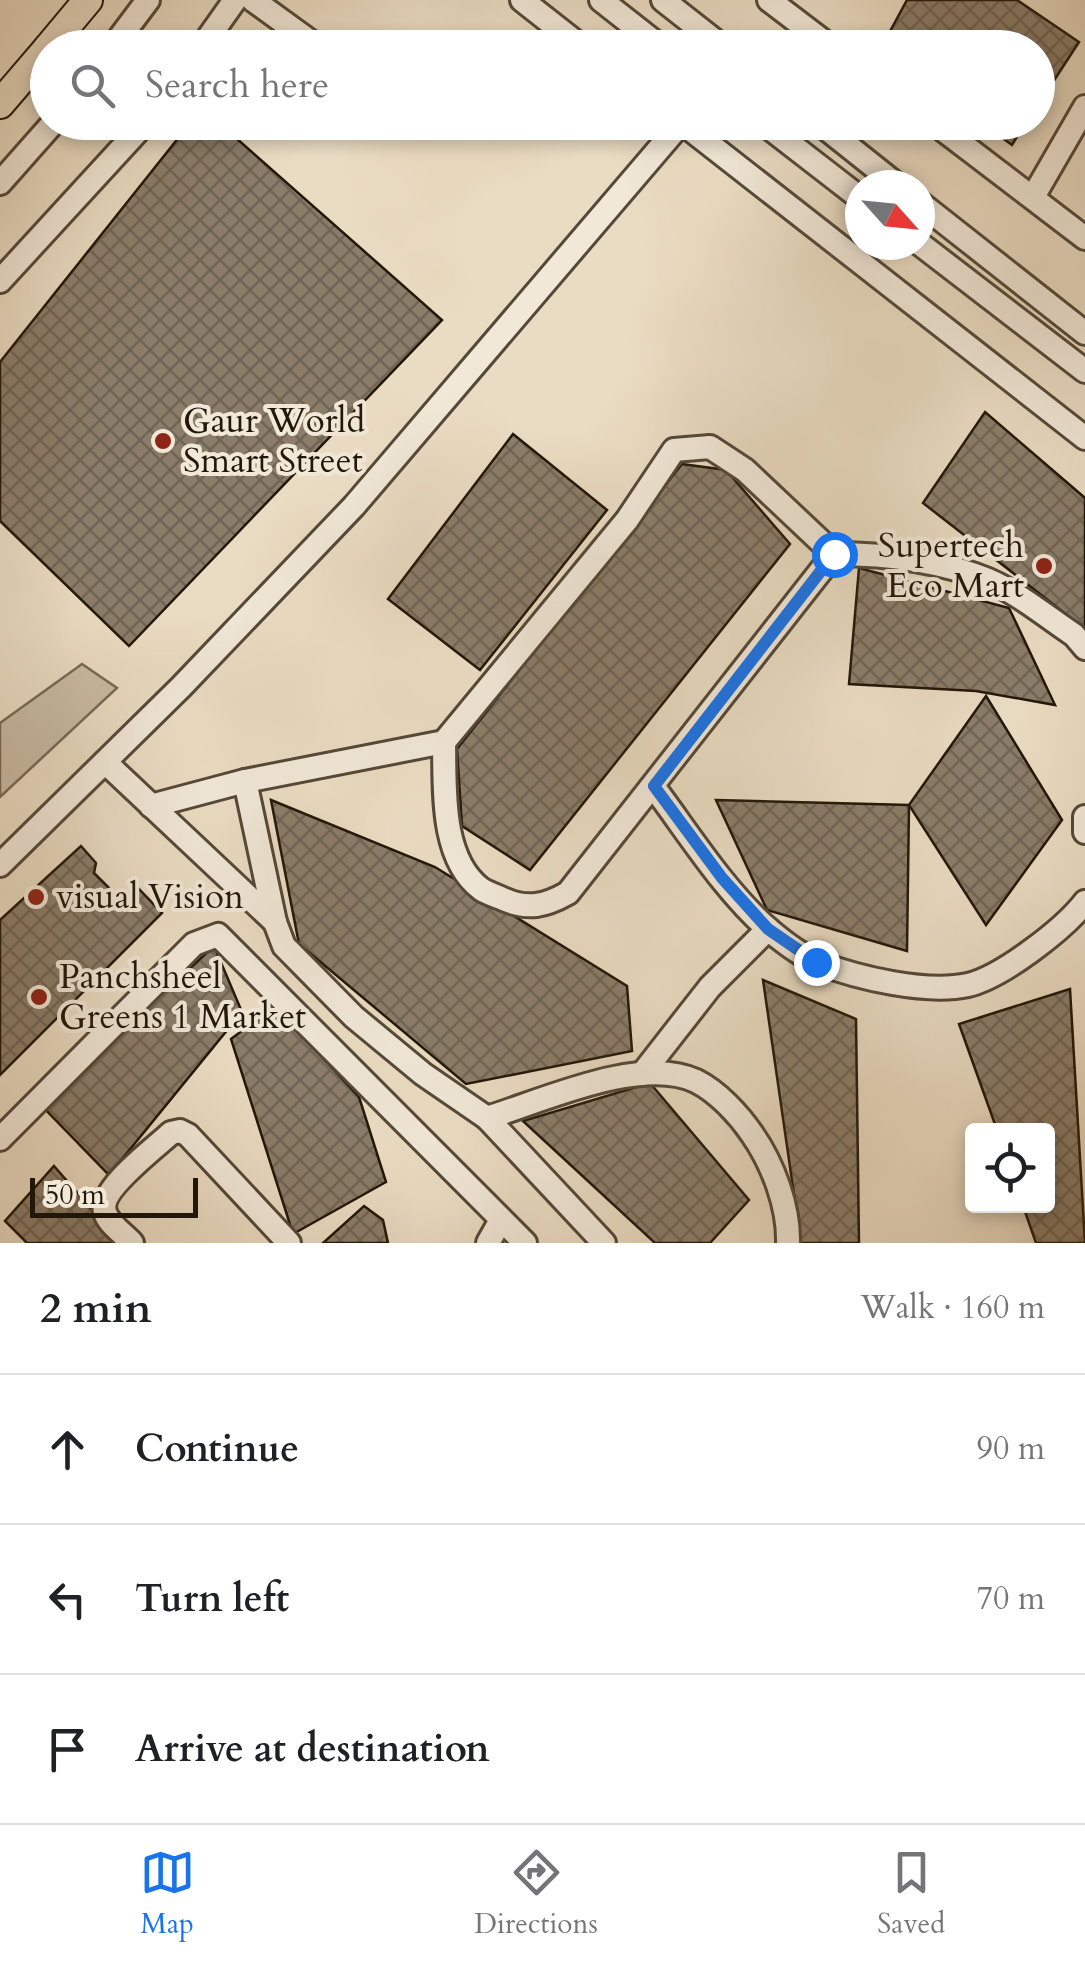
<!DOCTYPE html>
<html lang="en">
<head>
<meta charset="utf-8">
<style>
  :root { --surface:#fff; --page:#f6f6f6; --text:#202124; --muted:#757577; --line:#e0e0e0; --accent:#1a73e8 }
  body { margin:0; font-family:Cardo,serif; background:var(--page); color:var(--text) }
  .controls { position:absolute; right:30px; bottom:30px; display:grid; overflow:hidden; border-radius:10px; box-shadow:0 5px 15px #0003 }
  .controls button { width:90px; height:90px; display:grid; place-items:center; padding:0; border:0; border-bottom:2px solid var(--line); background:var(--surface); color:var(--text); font:50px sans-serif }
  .compass { position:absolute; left:845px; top:170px; width:90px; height:90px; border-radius:50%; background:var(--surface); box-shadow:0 5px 15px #0003; rotate:117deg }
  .scale { position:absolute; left:30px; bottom:25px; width:168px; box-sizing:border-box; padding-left:10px; border:5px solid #221709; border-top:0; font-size:28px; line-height:35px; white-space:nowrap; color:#221709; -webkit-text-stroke:8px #f1e8d8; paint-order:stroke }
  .stop { position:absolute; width:30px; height:30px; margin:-22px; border:8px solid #1a73e8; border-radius:50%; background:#fff }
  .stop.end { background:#1a73e8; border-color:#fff; box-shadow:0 2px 10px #0008 }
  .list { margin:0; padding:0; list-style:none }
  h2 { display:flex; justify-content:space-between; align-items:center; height:130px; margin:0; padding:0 40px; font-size:42px }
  h2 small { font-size:32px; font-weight:400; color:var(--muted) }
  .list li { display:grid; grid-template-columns:65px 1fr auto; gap:30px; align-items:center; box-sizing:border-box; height:150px; padding:0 40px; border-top:2px solid var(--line) }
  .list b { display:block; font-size:38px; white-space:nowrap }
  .list em { font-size:32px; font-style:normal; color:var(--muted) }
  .icon { flex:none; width:55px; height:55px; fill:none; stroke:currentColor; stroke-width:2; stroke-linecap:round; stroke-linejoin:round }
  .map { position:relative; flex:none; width:1085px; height:1243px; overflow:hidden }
  .search { position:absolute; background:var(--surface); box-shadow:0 5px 15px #0003; left:30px; right:30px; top:30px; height:110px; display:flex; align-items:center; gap:25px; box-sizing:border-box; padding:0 35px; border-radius:55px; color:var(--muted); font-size:38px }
  .sheet { height:580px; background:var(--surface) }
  nav { display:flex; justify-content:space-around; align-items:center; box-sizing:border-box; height:140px; border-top:2px solid var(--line); background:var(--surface); font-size:28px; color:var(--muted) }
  nav a { display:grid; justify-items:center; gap:5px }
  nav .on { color:var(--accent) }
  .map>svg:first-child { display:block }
  .green { fill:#c8bba3; stroke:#756956; stroke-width:2.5 }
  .building { fill:url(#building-cross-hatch); stroke:#221709; stroke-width:2.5 }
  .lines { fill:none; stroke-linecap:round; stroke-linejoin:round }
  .minor-casing { stroke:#544838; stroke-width:28 }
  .major-casing { stroke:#221709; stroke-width:32 }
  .minor { stroke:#f1e8d8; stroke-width:22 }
  .major { stroke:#eadcc3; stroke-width:28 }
  .route { stroke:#1a73e8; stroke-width:12 }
  .poi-dot { fill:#8f2418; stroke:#f1e8d8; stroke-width:4 }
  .labels { text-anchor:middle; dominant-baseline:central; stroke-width:8; stroke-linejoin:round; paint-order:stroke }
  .poi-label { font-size:35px; fill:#221709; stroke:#f1e8d8; text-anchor:start }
</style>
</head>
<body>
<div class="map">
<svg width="1085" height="1243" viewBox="0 0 1085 1243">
  <defs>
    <pattern id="building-cross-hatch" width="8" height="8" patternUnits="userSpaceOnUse" patternTransform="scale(2.5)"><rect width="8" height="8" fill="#8a7d6a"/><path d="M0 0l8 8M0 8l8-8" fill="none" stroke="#706555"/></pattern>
  </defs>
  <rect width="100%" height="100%" fill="#eadcc3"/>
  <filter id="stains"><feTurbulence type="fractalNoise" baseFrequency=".002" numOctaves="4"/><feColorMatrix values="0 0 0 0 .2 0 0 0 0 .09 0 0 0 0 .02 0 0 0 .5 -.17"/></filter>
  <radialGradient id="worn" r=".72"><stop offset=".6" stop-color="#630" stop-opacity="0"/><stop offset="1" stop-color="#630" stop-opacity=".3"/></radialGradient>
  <!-- green -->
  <path class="green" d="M82,664L117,688L0,797V723Z"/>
  <!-- building -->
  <g class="building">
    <path d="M907,0H1017L1079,42L1038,105V48H881Z"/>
    <path d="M191,122H218L442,320L129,646L0,521V362Z"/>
    <path d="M980,122H1026L1012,145Z"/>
    <path d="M985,412L1085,498V629L923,503Z"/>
    <path d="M513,434L607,510L480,670L388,599Z"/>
    <path d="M682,464L726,470L790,544L530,870L462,826L457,749Z"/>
    <path d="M859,568L1009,608L1055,705L976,691L849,684Z"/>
    <path d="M986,696L1062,820L986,925L909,805Z"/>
    <path d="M271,800L435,867L627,986L632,1051L466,1084L299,944Z"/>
    <path d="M716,800L909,805L907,951L767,910Z"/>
    <path d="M81,846L96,863L94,873L122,901L135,885L162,913L0,1075V920Z"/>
    <path d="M214,946L242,1012L109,1175L41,1105Z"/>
    <path d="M763,980L856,1019L859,1243H801Z"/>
    <path d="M1070,989L1085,1243H1036L1023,1206H1048V1130H997L959,1024Z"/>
    <path d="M275,1006L359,1097L386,1182L293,1234L231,1039Z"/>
    <path d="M650,1083L749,1200L710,1243H655L523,1121Z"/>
    <path d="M54,1166L121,1243H27L5,1221Z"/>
    <path d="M364,1206L383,1220L388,1243H323Z"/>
  </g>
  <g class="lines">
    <!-- minor casing -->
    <g class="minor-casing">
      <g id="minor">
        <path d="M253,0L319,48"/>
        <path d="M522,0L583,48"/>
        <path d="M601,0L662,48"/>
        <path d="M663,0L724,48"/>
        <path d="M769,0L832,48"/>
        <path d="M112,48L148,0"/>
        <path d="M201,48L235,0"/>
        <path d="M253,122H255"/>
        <path d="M681,122L1085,438"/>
        <path d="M762,122L860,198"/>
        <path d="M818,122L897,185"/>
        <path d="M933,122L1085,238"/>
        <path d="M0,183L54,122"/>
        <path d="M1033,197L1085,107"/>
        <path d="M920,203L1085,333"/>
        <path d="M920,244L1085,371"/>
        <path d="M0,281L146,122"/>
        <path d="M444,742C445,788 440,858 481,889C487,893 496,896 503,899C528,910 545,906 568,893L834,554"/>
        <path d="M105,762L275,922"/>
        <path d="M245,781L275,922L284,946L354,1017L423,1074L487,1118L604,1243"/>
        <path d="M653,786C689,834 723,889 768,929C782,941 802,956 819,963C858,978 926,994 968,985C1002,977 1064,929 1085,902"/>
        <path d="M151,806L245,781L444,742L627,520L674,450L710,447L745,470L834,554C887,554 939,560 988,580C1018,593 1047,617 1074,635L1085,648"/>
        <path d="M1085,817V832"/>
        <path d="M0,865L181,687L354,506L682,122"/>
        <path d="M642,1074L710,987L768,929"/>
        <path d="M487,1118C542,1101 641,1055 696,1081C718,1092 739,1115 752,1134C773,1164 789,1207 788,1243"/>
        <path d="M0,1139L194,944L218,935L525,1243"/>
        <path d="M132,1243C124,1234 108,1224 105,1212C98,1190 155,1148 171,1133L180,1131L188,1135L289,1243"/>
        <path d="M488,1243L501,1220"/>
      </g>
    </g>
    <!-- major casing -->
    <g class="major-casing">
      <g id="major">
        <path d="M48,48L88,0"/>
        <path d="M0,104L48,48"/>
      </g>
    </g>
    <!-- minor -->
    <use href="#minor" class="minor"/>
    <!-- major -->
    <use href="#major" class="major"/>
  </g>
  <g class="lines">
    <!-- route -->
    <path class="route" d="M816,962L768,929L722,878L654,786L834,554"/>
  </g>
  <!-- markers -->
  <g class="poi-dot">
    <circle cx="163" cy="441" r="10"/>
    <circle cx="1044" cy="566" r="10"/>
    <circle cx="36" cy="897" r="10"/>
    <circle cx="39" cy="997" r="10"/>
  </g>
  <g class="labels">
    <!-- poi labels -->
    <g class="poi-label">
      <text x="183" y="421">Gaur World<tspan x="183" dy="40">Smart Street</tspan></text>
      <text x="1024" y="546" text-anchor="end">Supertech<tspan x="1024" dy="40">Eco Mart</tspan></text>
      <text x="56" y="897">visual Vision</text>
      <text x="59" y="977">Panchsheel<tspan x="59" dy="40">Greens 1 Market</tspan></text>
    </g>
  </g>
  <rect width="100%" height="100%" filter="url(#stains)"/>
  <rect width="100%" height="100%" fill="url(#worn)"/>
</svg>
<div class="controls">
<button><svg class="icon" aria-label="locate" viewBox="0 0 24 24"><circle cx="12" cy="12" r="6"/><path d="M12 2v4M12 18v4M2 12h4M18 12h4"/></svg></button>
</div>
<svg class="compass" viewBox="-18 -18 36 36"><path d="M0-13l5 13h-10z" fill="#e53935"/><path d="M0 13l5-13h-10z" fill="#757577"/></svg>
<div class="scale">50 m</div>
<div class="stop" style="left:834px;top:554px"></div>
<div class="stop end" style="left:816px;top:962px"></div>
<div class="search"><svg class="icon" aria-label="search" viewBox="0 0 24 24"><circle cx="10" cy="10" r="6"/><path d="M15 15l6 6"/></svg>Search here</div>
</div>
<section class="sheet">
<h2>2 min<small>Walk · 160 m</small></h2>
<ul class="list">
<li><svg class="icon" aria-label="ahead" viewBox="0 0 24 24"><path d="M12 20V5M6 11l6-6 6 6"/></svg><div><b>Continue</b></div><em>90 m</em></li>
<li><svg class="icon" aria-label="left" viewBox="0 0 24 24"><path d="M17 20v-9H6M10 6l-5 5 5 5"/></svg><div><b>Turn left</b></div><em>70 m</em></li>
<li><svg class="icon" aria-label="arrive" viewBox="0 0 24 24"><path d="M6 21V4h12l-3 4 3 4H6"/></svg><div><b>Arrive at destination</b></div></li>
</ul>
</section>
<nav>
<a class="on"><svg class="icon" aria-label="map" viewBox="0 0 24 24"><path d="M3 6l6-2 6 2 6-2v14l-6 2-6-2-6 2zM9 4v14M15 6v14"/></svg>Map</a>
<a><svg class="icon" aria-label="directions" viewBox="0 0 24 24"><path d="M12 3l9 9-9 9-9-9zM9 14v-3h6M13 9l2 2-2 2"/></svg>Directions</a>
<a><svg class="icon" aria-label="saved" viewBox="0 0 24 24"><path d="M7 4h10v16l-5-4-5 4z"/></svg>Saved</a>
</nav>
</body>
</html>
